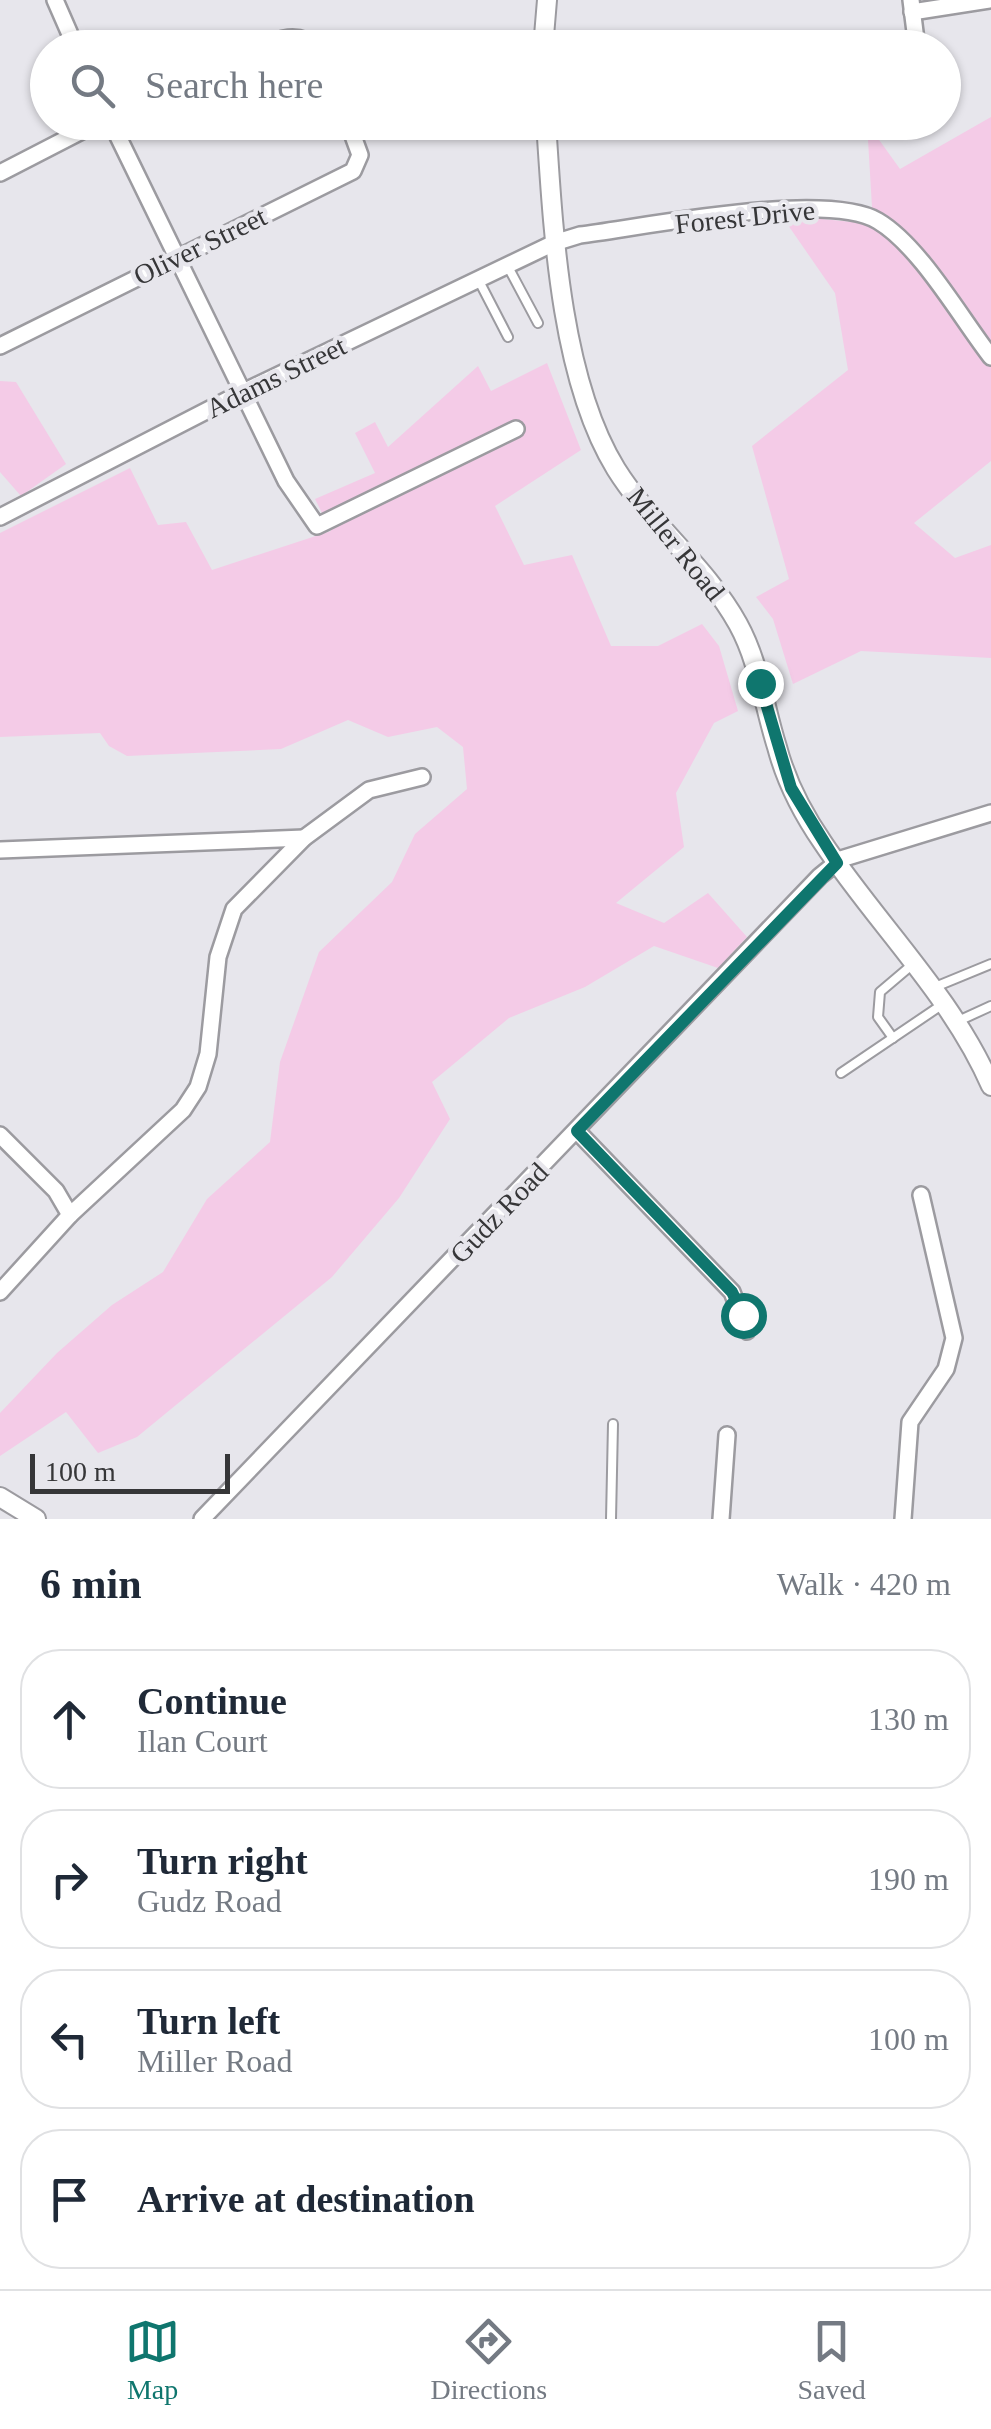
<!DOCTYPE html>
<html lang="en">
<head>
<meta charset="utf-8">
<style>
  :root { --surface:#fff; --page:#f6f6f7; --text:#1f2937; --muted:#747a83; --line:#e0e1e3; --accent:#0f766e }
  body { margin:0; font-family:Georgia,serif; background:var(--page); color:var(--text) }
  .scale { position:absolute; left:30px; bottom:25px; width:200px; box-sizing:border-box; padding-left:10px; border:5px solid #363638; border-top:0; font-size:28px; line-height:35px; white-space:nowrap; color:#363638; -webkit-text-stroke:8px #e7e6ec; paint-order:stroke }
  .stop { position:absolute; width:30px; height:30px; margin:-22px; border:8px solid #0f766e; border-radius:50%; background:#fff }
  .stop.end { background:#0f766e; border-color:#fff; box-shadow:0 2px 10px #0008 }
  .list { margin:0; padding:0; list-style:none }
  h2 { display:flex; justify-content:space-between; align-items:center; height:130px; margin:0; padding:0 40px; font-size:42px }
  h2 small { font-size:32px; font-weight:400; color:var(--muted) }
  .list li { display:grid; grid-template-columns:65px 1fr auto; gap:30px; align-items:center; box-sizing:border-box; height:140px; margin:0 20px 20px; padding:0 20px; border:2px solid var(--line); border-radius:40px }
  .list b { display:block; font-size:38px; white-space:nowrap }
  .list p { margin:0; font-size:32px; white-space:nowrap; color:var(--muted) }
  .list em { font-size:32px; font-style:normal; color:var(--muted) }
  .icon { flex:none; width:55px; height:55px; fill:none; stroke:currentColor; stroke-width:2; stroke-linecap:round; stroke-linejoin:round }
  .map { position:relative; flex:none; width:991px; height:1519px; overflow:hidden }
  .search { position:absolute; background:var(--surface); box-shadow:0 2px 8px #0004; left:30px; right:30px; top:30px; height:110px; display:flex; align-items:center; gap:25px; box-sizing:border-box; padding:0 35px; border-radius:55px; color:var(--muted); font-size:38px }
  .sheet { height:770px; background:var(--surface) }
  nav { display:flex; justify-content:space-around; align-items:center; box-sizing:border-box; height:140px; border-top:2px solid var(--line); background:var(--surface); font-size:28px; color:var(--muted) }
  nav a { display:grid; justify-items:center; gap:5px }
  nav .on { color:var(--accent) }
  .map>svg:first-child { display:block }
  .green { fill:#f4cbe7 }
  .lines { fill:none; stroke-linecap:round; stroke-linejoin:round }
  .service-casing { stroke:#9c9ba0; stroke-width:12 }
  .minor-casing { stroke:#9c9ba0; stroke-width:20 }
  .tertiary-casing { stroke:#9c9ba0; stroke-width:22 }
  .service { stroke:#fff; stroke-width:8 }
  .minor { stroke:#fff; stroke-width:15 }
  .tertiary { stroke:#fff; stroke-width:18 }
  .route { stroke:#0f766e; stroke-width:12 }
  .labels { text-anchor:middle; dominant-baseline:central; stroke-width:9; stroke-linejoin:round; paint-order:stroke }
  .street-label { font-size:28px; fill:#363638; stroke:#e7e6ec }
</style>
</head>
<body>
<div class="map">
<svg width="991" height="1519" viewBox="0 0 991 1519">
  <rect width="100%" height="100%" fill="#e7e6ec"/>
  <!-- green -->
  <g class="green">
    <path d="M991,117V461L914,523L955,558L991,545V658L861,651L793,684L773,619L756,597L789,579L752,446L848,370L835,293L781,215L873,224L867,123L900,169Z"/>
    <path d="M547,363L581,450L495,506L524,565L572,555L611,646H658L702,624L719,646L738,711L714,723L676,793L684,847L616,903L664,923L708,893L747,937L718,968L654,946L585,987L509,1018L432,1082L450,1119L399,1198L332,1277L137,1437L98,1453L66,1412L0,1456V1413L57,1353L112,1305L163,1272L207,1199L270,1142L280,1062L319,952L392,882L415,834L467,789L463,747L437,727L388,737L348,720L281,749L127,756L109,746L100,733L0,737V533L130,468L158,525L186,522L212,570L331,531L315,499L375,473L355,433L375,422L388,447L478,366L491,391Z"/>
    <path d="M0,381L16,382L66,464L21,496L0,472Z"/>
  </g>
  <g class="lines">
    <!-- service casing -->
    <g class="service-casing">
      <g id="service">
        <path d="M507,265L538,323"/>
        <path d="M478,279L508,337"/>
        <path d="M935,987L991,964"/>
        <path d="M956,1022L991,1006"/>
        <path d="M893,1038L878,1017L880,992L913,964"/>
        <path d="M841,1073L943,1004"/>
        <path d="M611,1519L613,1424"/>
      </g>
    </g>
    <!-- minor casing -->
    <g class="minor-casing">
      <g id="minor">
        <path d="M55,0L76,48"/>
        <path d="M911,0L917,48"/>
        <path d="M912,12L989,0"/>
        <path d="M259,48C278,39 299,31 316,48"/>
        <path d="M111,122L286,481L317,526L516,429"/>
        <path d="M0,173L99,122"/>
        <path d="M0,346L353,171L360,155L348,122"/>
        <path d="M0,517L243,392L554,243L580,235C644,227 826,190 878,221C920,246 960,317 991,357"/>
        <path d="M0,850L304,838"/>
        <path d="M577,1131L732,1292L747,1331"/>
        <path d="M0,1135L56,1191L70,1215"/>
        <path d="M0,1292L70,1215L183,1110L198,1087L208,1054L218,957L234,909L304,838L369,790L422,777"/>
        <path d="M202,1519L820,876L841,859L991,813"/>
        <path d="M721,1519L727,1435"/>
        <path d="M903,1519L910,1422L946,1369L954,1338L921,1195"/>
      </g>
    </g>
    <!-- tertiary casing -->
    <g class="tertiary-casing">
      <g id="tertiary">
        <path d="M543,48L547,0"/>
        <path d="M546,122C553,228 560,378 616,469C651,525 706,566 738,624C759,662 764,706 777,747C786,781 803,814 823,843C877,924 952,996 991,1086"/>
        <path d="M0,1497L36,1519"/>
      </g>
    </g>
    <!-- service -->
    <use href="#service" class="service"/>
    <!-- minor -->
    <use href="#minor" class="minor"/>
    <!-- tertiary -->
    <use href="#tertiary" class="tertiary"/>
  </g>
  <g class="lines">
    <!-- route -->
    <path class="route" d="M743,1315L732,1292L577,1131L837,863L791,788L760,683"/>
  </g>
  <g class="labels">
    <!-- street labels -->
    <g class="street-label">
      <text transform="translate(745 217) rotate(-6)">Forest Drive</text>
      <text transform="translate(200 246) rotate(-26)">Oliver Street</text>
      <text transform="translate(276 377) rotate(-26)">Adams Street</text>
      <text transform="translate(676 544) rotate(51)">Miller Road</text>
      <text transform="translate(499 1213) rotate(-46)">Gudz Road</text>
    </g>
  </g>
</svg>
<div class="scale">100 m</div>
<div class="stop" style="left:743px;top:1315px"></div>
<div class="stop end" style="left:760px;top:683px"></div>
<div class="search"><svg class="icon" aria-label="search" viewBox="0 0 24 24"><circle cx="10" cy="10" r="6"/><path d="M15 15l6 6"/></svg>Search here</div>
</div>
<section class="sheet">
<h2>6 min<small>Walk · 420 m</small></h2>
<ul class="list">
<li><svg class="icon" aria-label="ahead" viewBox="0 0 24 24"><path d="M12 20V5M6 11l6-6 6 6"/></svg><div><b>Continue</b><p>Ilan Court</p></div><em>130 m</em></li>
<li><svg class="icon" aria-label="right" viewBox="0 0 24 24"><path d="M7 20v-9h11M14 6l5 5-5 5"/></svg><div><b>Turn right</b><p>Gudz Road</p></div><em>190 m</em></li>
<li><svg class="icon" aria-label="left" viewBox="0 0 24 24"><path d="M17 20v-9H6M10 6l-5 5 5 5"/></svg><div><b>Turn left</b><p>Miller Road</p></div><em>100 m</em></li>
<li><svg class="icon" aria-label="arrive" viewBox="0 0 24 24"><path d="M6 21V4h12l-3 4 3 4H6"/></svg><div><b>Arrive at destination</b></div></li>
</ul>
</section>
<nav>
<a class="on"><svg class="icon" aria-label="map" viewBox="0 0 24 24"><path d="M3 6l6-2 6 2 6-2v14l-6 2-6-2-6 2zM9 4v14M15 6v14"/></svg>Map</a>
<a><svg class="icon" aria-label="directions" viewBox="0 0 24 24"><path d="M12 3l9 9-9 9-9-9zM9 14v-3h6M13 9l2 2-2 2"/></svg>Directions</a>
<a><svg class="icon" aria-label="saved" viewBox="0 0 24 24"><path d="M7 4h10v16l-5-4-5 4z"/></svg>Saved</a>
</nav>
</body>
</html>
